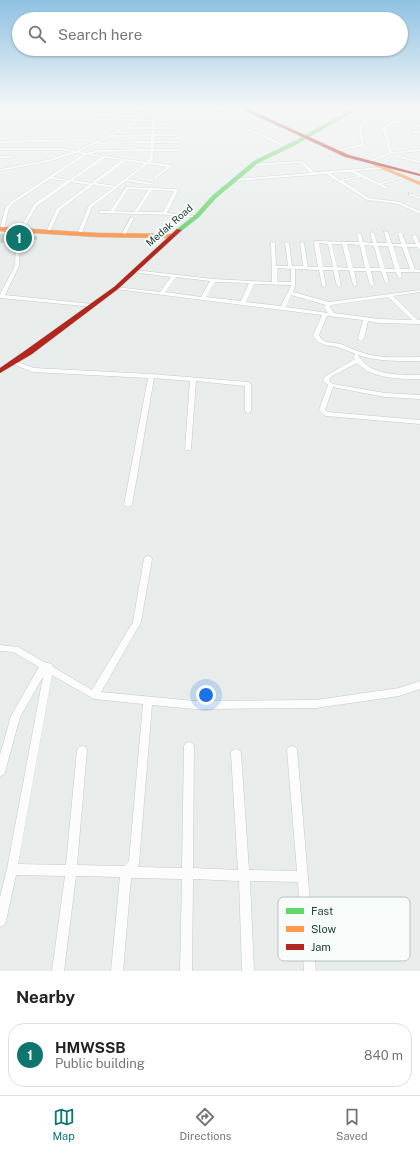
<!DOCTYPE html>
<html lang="en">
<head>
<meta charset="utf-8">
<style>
  :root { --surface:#fff; --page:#f2f2f2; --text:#222; --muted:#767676; --line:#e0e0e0; --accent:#0f766e }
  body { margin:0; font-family:"Public Sans",sans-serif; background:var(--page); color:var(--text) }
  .you { position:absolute; left:206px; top:695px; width:14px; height:14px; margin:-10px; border:3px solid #fff; border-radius:50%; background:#1a73e8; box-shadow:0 0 0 6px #1a73e833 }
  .badge { display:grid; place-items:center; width:26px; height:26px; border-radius:50%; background:var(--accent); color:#fff; font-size:13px; font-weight:700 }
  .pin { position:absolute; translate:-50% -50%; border:2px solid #fff; box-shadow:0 1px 4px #0006 }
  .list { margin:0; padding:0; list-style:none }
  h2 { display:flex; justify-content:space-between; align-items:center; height:52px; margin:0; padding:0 16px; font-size:17px }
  h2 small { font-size:13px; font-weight:400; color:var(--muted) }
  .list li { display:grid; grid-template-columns:26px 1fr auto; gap:12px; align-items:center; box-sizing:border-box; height:64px; margin:0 8px 8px; padding:0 8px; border:1px solid var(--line); border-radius:16px }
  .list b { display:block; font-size:15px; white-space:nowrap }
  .list p { margin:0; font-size:13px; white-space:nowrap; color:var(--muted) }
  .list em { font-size:13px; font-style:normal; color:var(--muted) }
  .icon { flex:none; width:22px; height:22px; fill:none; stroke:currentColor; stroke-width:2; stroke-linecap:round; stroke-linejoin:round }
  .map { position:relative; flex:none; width:420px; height:971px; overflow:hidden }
  .search { position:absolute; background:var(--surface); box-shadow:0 1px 3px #0004; left:12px; right:12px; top:12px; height:44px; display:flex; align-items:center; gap:10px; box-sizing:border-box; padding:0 14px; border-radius:22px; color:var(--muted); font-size:15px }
  .sheet { height:124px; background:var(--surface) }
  nav { display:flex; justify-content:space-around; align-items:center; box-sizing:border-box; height:56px; border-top:1px solid var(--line); background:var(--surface); font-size:11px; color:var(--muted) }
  nav a { display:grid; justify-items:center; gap:2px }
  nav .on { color:var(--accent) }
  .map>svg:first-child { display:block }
  .building { fill:#cfd4d2 }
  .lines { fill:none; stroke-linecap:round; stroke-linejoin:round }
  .street-casing { stroke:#c5cac8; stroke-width:1 }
  .fast-casing { stroke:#c3cbc8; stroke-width:1 }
  .slow-casing { stroke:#c3cbc8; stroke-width:1 }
  .jam-casing { stroke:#c3cbc8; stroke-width:1 }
  .street { fill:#fcfcfc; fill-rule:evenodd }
  .fast { fill:#63d668; fill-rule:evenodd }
  .slow { fill:#ff974d; fill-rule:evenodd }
  .jam { fill:#b3261e; fill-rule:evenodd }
  .labels { text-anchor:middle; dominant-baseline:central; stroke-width:4; stroke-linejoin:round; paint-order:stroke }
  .far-street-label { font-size:10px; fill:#24423a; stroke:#f7fbf9 }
  .key { fill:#f7fbf9; stroke:#b8c4c0; stroke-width:1 }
  .key-label { font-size:11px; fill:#24423a }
</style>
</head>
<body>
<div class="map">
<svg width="420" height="971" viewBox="0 0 420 971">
  <rect width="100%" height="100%" fill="#e8edeb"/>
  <!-- building -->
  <path class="building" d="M0,234L37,236V240H16L14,241L0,243Z"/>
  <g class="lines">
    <!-- street casing -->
    <g class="street-casing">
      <g id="street">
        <path d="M119,107H122L119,111L140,112L143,109L123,107H146L138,119L155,120V127H172L171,129H155V134H175L177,135L175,136H155L154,141H178L179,143H154V149H178L180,150L178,151H153V160L150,162L170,165H171V167L155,179L153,178L154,177L167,167L148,164L128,179L152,183H153V185L126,181L92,207L81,235L77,234L89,205L113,188L93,185L60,210L50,232L46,233V232L57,208L89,185L71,182L37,206L23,230L19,231V230L34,204L66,181L50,179L14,203L9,208L4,229L0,230L5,208L12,201L83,154L77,153L48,162L0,171V169L47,160L72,152L62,150H0V148H62L76,151L92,143L85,141L0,143V141L85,139L95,142L132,123L134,121L94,120L92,119L94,118H113L116,113L114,112L116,111ZM119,113L139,114L135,119L116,118ZM137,121L152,122V127H129L134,125ZM125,129H152L151,134L113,135ZM151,136V141L99,142L110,137ZM151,143L150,149L97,150L86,153L80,151L95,144ZM150,151L149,160L147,162L91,154L97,152ZM86,155L101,157L69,180L53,177ZM105,158L122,160L91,183L73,180ZM126,161L144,164L115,186L96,183Z"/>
        <path d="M163,107H166L161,117H176L246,109L248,110L176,119H160L159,122H157Z"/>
        <path d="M286,107H350L352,108L350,109H286L253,111L251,110Z"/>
        <path d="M380,107H393L391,108Z"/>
        <path d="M415,107H419L397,121L420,125V127L394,123L386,128L392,152L420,149V151L392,154L370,162V160L389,153L382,128L391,122L371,119L362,125L364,146L339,151L337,150L361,144L358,125L367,118L346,115L345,113L370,117L380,110L381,112L373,117L393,121Z"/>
        <path d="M306,113L329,114L338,116L336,117L306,115L276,117L274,116L284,114Z"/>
        <path d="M245,127L284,144L285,145L282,146L244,129Z"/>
        <path d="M412,131H420V133H413Z"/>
        <path d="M395,155L420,161V163L395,157Z"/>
        <path d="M0,156H12L14,157L12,158H0Z"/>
        <path d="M299,161L304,162L314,172L384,167L385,168L383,169L355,171L379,183L403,176L405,177L382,184L387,187L388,188L386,189L361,177L343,181L369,198L400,202L420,211V214L398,204L367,200L326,174L235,181L233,180L235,179L310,173L302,164L299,163L253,166L251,165L253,164ZM351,172L358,176L340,180L330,173Z"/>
        <path d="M126,187L149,188L151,187L153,188L176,189L178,191L167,213L196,216L198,217L196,218L175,215L99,213V211H110ZM128,189L148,190L134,212L114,211ZM152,190L174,191L163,212H138Z"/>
        <path d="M409,193L420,197V199L409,195Z"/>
        <path d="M131,217L134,218L125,236H121V235Z"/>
        <path d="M384,231L388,232L392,244H401L398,233L400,232L402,233L406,244H416L412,236L416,235L420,244V250L417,247H407L415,269L420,270V272H401L402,277L400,278L398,277L396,272H386L389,282L387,283L385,282L381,271H371L374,285L372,286L370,285L366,271H354L357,285L355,286L353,285L349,270H338L341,286L339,287L337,286L333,270H323L326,286L324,287L322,286L319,270L295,269V286L293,292L329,302L420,290V292L393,296L418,320H420V324L379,323L368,321L364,339L361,341L358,339L363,320L327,316L319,335C323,344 333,342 341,344C349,347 356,351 364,353C382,359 402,357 420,357V361C399,361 378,362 358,355C370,376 399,375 420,375V379C400,379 372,379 357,363L332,376L330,378L329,381L333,384L385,393L420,395V399L385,397L333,387L325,410L328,412L420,420V424L326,416L324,415L319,410L328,385L323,381L324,377L355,359L353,356L356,354C350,352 344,349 338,347C328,345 318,346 313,335L322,315L116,289L114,288L116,287L160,292L171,277L133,272V271L135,270L213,279L272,282L271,242L275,243L276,266H288L285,243L287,242L289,243L292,266H303L300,243L302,242L304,243L308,267H318L314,244L315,241L359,242L357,234L359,233L361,234L363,242L373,243L370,233L372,232L374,233L377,243H387ZM319,243L328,244L333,267H323ZM332,244H342L348,268L337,267ZM347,244L360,245L365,268H353ZM364,245L374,246L380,268H370ZM378,246H388L395,269H385ZM393,246L402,247L410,269H400ZM277,268L291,269V282H277ZM176,277L210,281L201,297L165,292ZM215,282L249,283L241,301L206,297ZM254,284L291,285V286L281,306L246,302ZM291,295L326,305L324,307L328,313L286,307ZM388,297L412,320L379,319L334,313L330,307L331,305Z"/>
        <path d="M16,241L20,242L19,266L5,295L92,304L95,306L94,307L0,298V294L15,266Z"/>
        <path d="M14,361L34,368L151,374L248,382L251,384V411L248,413L245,411V386L196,381L191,449L190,450H186L185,449L190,381L154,378L132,505L128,507L124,505L148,378L33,372L12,364L11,363Z"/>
        <path d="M148,556L151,557L152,559L141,622L101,692L195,701L316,700L399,688L420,681V689L399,696L316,708L195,709L152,705L139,863L138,867L182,868L184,746L186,743L189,742L192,743L194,746L193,868L238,870L231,753L233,750L236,749L239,750L241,753L249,870L297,871L287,750L289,747L292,746L295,747L297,750L316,971H304L298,882L250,881L254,971H242L239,881L193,879L192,971H180L182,879L131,878L123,971H111L120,877L76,876L64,971H52L65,876L16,875L6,921L4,925L0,927V897L7,869L43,677L20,717L5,772L4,775L0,776V755L11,716L39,667L13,652L0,651V645L18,647L44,662L52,664L53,667L92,690L133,622L144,559L145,557ZM52,675L94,699L143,704L129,861L124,866L77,865L87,750L85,747L82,746L79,747L77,750L66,865L18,864Z"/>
      </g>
    </g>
    <!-- fast casing -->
    <g class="fast-casing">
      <path id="fast" d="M356,107H361L297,144L258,163L216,198L199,217L181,231L176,230L195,215L212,196L254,161L293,142Z"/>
    </g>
    <!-- slow casing -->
    <g class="slow-casing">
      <g id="slow">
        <path d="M375,163L420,182V185L373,165V164Z"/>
        <path d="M0,227L98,233L171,234L174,236L171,238L98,237L0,231Z"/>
      </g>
    </g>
    <!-- jam casing -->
    <g class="jam-casing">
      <g id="jam">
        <path d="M238,107H243L349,155L420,174V176L345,157Z"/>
        <path d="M177,229L182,230L118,289L32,354L0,373V368L26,350L114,287Z"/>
      </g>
    </g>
    <!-- street -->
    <use href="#street" class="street"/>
    <!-- fast -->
    <use href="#fast" class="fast"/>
    <!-- slow -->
    <use href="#slow" class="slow"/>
    <!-- jam -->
    <use href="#jam" class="jam"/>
  </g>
  <!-- sky -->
  <linearGradient id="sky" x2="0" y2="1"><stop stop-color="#8fc1e3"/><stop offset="0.44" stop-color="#f5f7f6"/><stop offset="1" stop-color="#f5f7f6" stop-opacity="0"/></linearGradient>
  <rect width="420" height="243" fill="url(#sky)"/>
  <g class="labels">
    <!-- far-street labels -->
    <g class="far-street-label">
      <text transform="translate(169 225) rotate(-41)">Medak Road</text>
    </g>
  </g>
  <!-- legend -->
  <rect x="278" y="897" width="132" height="64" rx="6" class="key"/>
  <rect x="286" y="908" width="18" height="6" fill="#63d668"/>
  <rect x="286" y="926" width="18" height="6" fill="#ff974d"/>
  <rect x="286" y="944" width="18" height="6" fill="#b3261e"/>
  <g class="key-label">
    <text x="311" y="915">Fast</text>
    <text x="311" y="933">Slow</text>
    <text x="311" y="951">Jam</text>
  </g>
</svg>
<div class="you"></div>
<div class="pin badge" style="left:19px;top:238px">1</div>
<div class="search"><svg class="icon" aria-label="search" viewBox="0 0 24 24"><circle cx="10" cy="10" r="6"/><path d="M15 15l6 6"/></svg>Search here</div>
</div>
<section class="sheet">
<h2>Nearby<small></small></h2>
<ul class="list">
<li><span class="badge">1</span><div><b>HMWSSB</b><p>Public building</p></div><em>840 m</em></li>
</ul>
</section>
<nav>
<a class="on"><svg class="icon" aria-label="map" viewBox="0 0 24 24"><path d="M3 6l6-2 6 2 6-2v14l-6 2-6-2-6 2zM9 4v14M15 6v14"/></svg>Map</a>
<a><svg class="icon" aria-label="directions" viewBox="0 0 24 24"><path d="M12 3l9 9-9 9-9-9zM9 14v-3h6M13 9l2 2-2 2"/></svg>Directions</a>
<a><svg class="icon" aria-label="saved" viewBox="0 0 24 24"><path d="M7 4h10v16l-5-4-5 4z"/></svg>Saved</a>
</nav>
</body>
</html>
